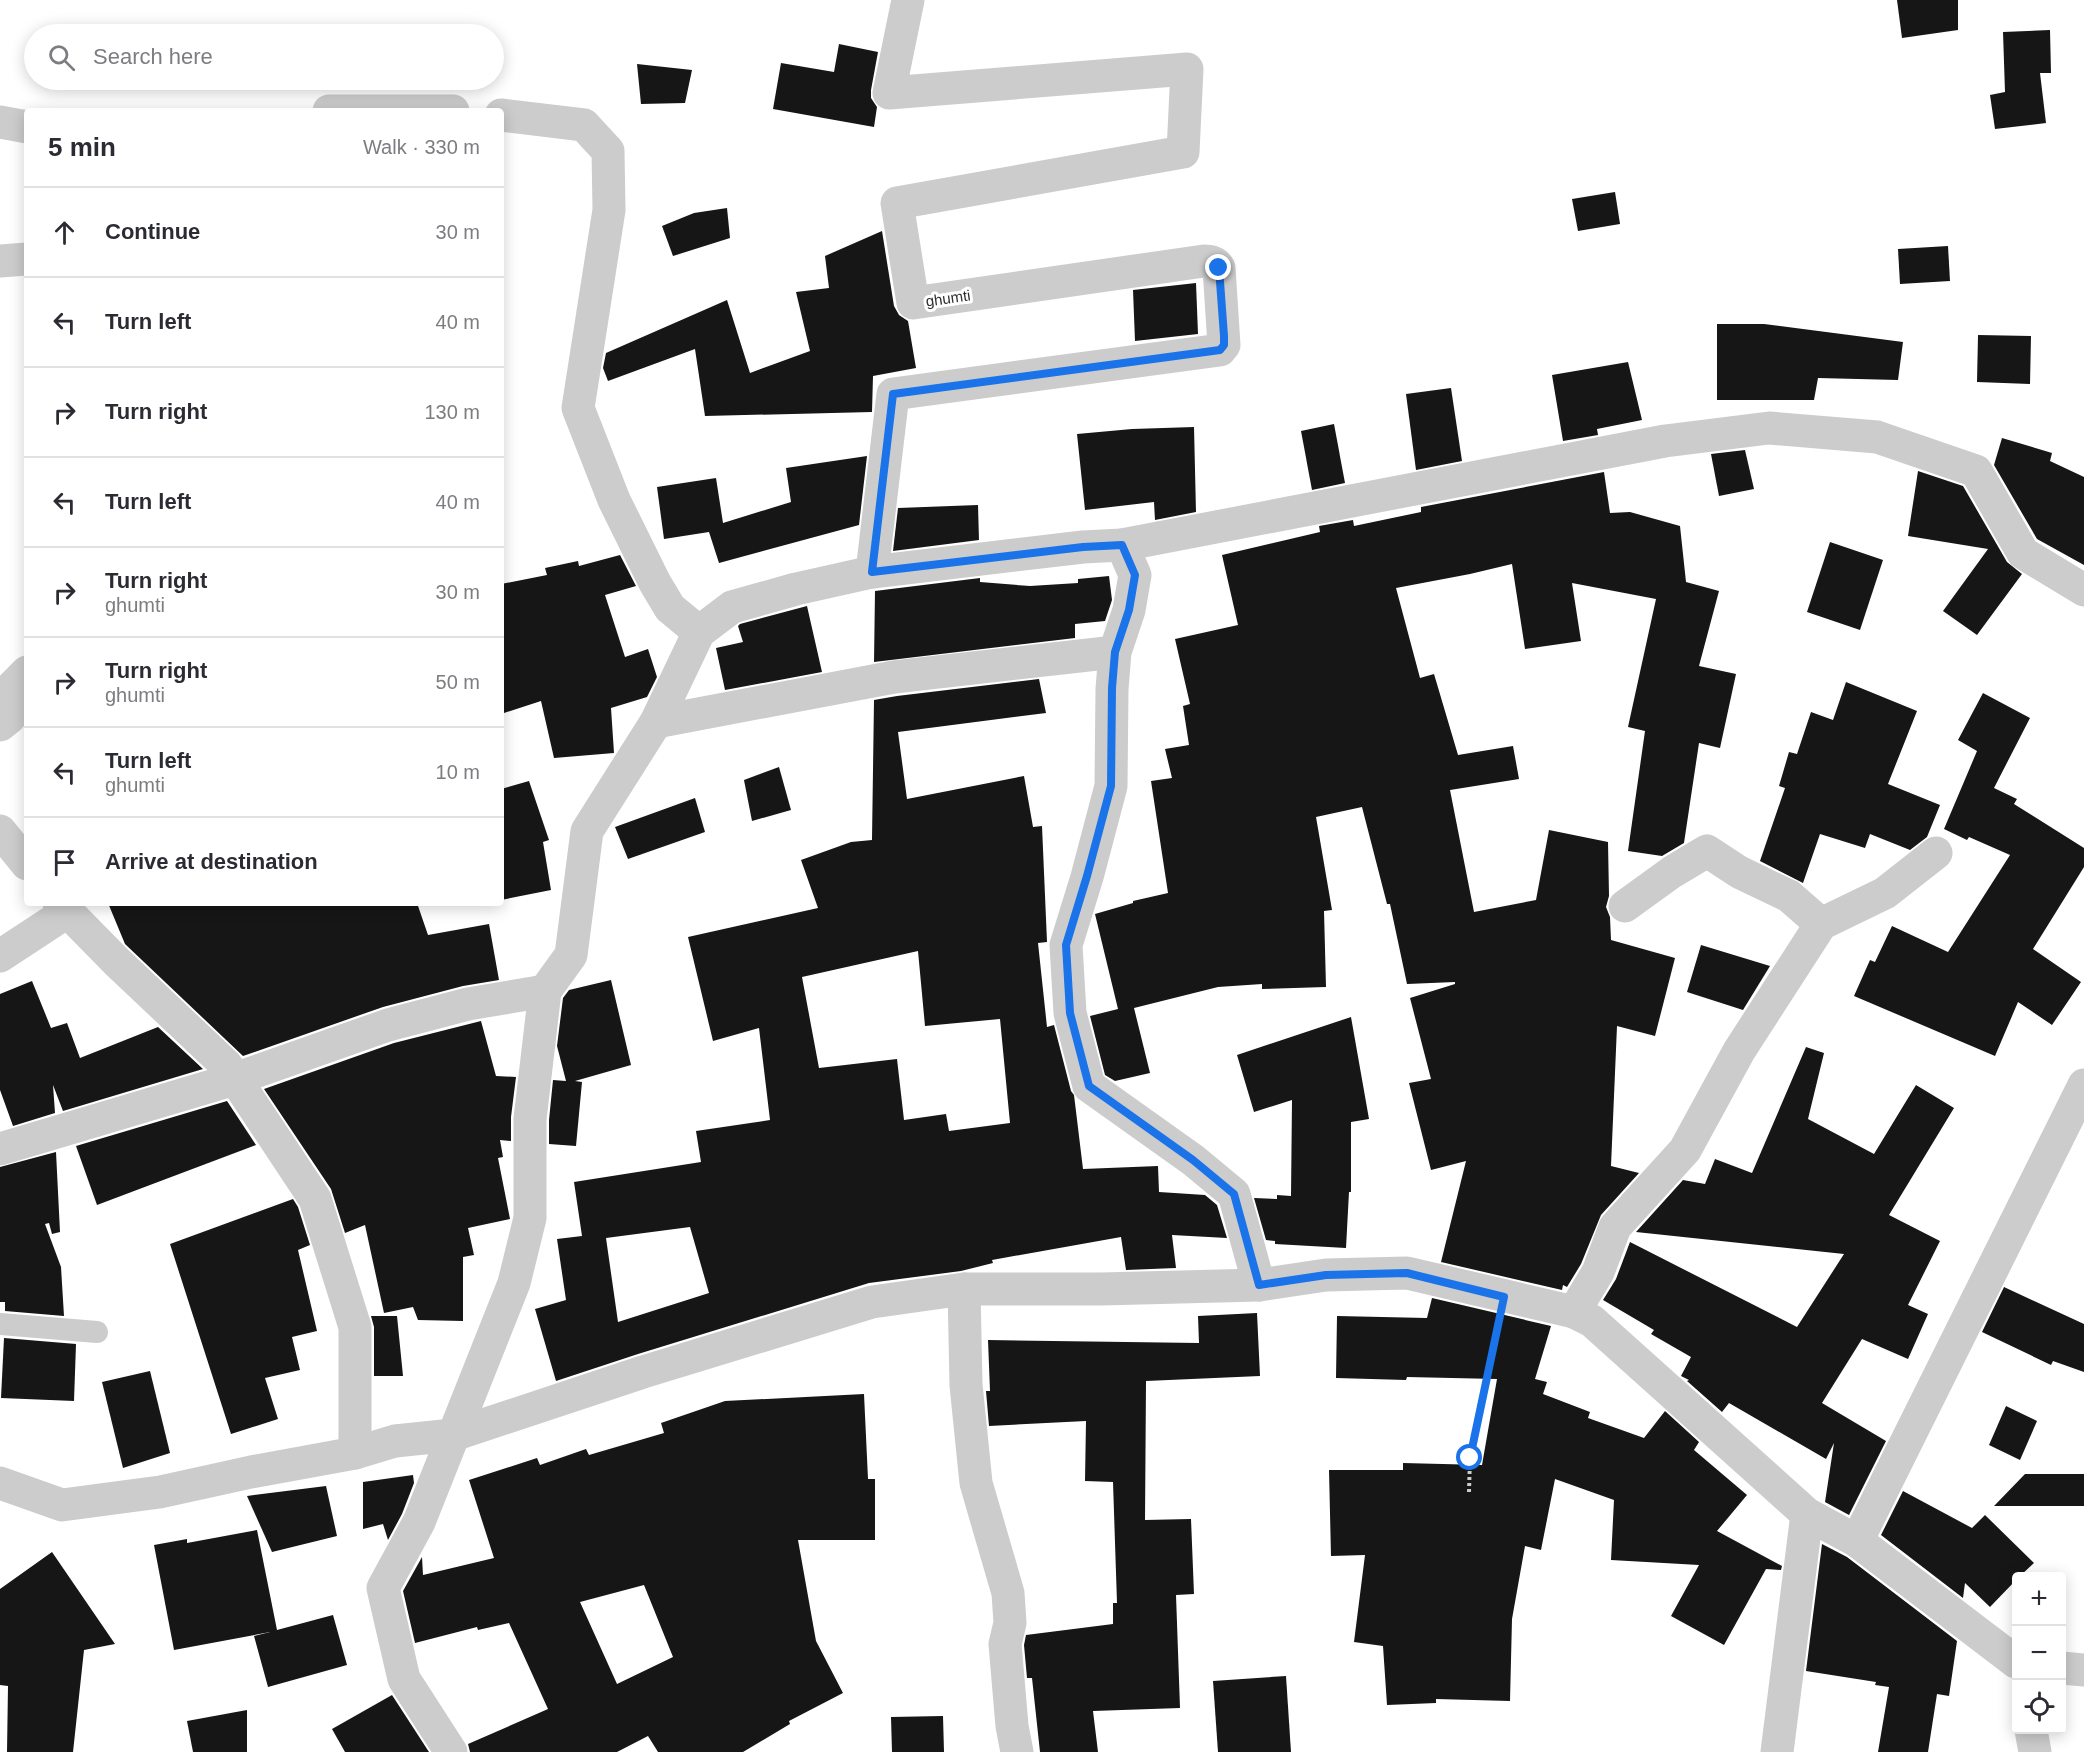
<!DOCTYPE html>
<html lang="en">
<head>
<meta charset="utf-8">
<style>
  :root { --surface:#fff; --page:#f7f7f7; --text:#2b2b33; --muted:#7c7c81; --line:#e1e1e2 }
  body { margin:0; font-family:Arial,sans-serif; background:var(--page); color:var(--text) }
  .controls { position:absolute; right:18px; bottom:18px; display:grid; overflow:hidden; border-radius:6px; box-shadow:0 3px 15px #0003 }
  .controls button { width:54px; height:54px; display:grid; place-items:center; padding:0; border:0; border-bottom:2px solid var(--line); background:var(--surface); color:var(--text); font:30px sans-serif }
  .stop { position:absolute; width:18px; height:18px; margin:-14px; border:4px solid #1a73e8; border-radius:50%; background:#fff }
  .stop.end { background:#1a73e8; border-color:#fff; box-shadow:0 2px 6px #0008 }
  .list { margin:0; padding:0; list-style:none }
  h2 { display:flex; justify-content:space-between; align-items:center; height:78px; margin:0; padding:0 24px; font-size:26px }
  h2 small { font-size:20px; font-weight:400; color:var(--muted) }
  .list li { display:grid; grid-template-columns:39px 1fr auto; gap:18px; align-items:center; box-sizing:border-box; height:90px; padding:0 24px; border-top:2px solid var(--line) }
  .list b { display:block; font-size:22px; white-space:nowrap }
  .list p { margin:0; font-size:20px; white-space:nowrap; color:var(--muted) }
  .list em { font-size:20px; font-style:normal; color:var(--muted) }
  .icon { flex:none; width:33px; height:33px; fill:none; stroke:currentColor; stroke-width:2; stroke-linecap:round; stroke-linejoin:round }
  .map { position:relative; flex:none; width:2084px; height:1752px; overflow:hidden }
  .search { position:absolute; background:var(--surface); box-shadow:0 3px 15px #0003; left:24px; top:24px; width:480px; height:66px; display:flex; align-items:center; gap:15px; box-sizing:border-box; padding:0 21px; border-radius:33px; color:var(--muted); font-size:22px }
  .panel { position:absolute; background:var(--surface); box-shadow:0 3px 15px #0003; left:24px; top:108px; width:480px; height:798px; border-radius:6px }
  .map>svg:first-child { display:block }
  .building { fill:#161616; fill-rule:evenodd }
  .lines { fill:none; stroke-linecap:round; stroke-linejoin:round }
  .path { stroke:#ccc; stroke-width:4; stroke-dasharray:3 3; stroke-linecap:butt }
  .service { stroke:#ccc; stroke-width:22 }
  .minor { stroke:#ccc; stroke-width:33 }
  .route { stroke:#1a73e8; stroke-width:8 }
  .labels { text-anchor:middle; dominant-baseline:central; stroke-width:6; stroke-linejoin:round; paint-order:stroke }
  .street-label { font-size:15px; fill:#2f2f2f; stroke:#fff }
</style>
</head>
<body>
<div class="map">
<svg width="2084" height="1752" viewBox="0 0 2084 1752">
  <rect width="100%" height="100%" fill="#fff"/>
  <!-- building -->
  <g class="building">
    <path d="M1897,0H1958V30L1902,38Z"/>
    <path d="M2050,30L2051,73H2040L2046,123L1995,129L1990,95L2005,92L2003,32Z"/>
    <path d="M839,44L878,52L871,90V98L877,107L874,127L773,109L781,63L834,72Z"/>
    <path d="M637,64L692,70L685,103L641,104Z"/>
    <path d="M1615,192L1620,224L1578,231L1572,199Z"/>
    <path d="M727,208L730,238L673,256L662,226L694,213Z"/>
    <path d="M882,231L894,306L899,315L908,321L916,368L873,376L872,412L705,416L695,349L608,381L603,368L606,353L727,300L750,373L810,351L796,292L829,288L825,256Z"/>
    <path d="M1948,246L1950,281L1900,284L1898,249Z"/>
    <path d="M1196,283L1198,334L1135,341L1133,290Z"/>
    <path d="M1717,324H1764L1903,342L1898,380L1818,378L1814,400H1717Z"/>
    <path d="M1978,335L2031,336L2030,384L1977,382Z"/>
    <path d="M1628,362L1642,420L1597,429L1598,435L1563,441L1552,375Z"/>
    <path d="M1451,388L1462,461L1416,470L1406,394Z"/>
    <path d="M1334,424L1345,483L1312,490L1301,431Z"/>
    <path d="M1194,427L1196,512L1155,520L1154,502L1085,510L1077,434L1132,429Z"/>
    <path d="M2002,438L2052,453L2050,461L2084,477V565L2037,539L1994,465Z"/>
    <path d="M1745,450L1754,489L1719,496L1711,454Z"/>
    <path d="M867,456L859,525L719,563L709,532L664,539L657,487L716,478L723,523L791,502L786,468Z"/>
    <path d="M1918,471L1963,486L2007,562L2022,574L1977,635L1943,611L1988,549L1908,536Z"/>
    <path d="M1604,472L1610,513L1630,512L1680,526L1686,582L1719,591L1699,666L1736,674L1720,748L1699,743L1684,843L1662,856L1628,851L1645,731L1628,727L1656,599L1572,583L1581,641L1525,649L1512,564L1470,574L1396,588L1420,678L1434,674L1458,755L1513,746L1519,779L1450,790L1474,912L1536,900L1549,830L1608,842L1609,896L1606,907L1610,917L1611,940L1675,958L1655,1036L1617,1026L1611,1166L1639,1173L1601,1215L1581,1264L1567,1287L1563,1285L1562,1290L1441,1262L1466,1161L1431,1170L1409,1083L1431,1079L1410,998L1455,984V982L1407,984L1390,904H1387L1362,807L1316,817L1332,910L1324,911L1326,987L1262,989V984L1218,987L1134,1008L1150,1073L1115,1081L1105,1075L1090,1016L1118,1009L1095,914L1133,903V901L1168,893L1151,781L1172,778L1165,749L1189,745L1183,706L1190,704L1175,639L1238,625L1222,555L1320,532L1319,526L1353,520L1354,526L1421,512V507Z"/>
    <path d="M978,505L979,540L893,551L898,508Z"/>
    <path d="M1830,542L1883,560L1860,630L1807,612Z"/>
    <path d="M620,555L636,586L605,595L625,657L648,649L657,677L647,697L611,708L614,753L554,758L541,701L501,714V584L547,575L545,568L578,561L579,566Z"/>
    <path d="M1109,576L1112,600L1105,621L1075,624V638L874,662L875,591L980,578V582L1030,586L1078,583V579Z"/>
    <path d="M807,606L822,672L725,690L716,648L743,642L738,626L740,624Z"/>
    <path d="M1039,679L1046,713L898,732L907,799L1024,776L1033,827L1042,826L1047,942L1038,943L1047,1027L1054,1025L1071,1091L1074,1095L1083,1169L1158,1166L1159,1192L1205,1195L1217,1205L1227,1238L1172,1235L1176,1268L1126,1270L1121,1237L992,1260L993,1263L961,1271L869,1283L638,1354L556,1381L535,1309L566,1300L557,1239L582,1236L574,1182L701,1162L696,1131L770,1120L759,1028L713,1041L688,937L818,908L801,860L851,842L872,840L874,700L897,696ZM918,951L925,1026L1000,1019L1010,1123L949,1131L946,1114L904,1120L897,1059L819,1068L802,977ZM690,1227L709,1293L618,1322L606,1238Z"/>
    <path d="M1846,682L1917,711L1888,784L1940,805L1927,837L1910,850L1870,834L1865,848L1820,834L1803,883L1760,861L1785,788L1779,786L1789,752L1797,754L1811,712L1833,720Z"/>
    <path d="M1983,693L2030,718L1994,788L2017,799L2014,804L2084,848V867L2033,949L2081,982L2052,1025L2018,1002L1995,1056L1854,996L1870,960L1875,962L1892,926L1948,952L2010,855L1969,837L1967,840L1944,829L1977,751L1958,740Z"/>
    <path d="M779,767L791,810L752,821L744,780Z"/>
    <path d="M529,781L549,840L543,842L551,890L501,900V789Z"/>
    <path d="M695,798L705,832L628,859L615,827Z"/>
    <path d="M108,903H417L428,935L489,924L499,980L463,986L383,1007L243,1056L125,944Z"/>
    <path d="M1701,945L1770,966L1743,1010L1687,992Z"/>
    <path d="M611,980L631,1065L575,1081L582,1082L576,1146L549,1144V1120L553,1080L566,1081L557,1046L563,998L569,990Z"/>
    <path d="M32,981L51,1028L67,1023L80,1058L158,1027L203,1069L63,1111L53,1085L55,1113L13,1126L0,1090V994Z"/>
    <path d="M1351,1017L1369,1119L1351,1122V1192H1349L1346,1248L1275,1244V1241L1266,1240L1254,1198L1277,1199V1195L1291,1196L1292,1100L1254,1112L1237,1055Z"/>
    <path d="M481,1021L496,1076L516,1077L511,1117V1141L500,1140L503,1157L498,1158L510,1219L468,1228L474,1255L463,1257V1321L418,1320L413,1307L384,1313L365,1225L345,1233L331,1189L264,1089L394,1043Z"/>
    <path d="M1806,1047L1824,1053L1808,1119L1874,1154L1916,1085L1954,1108L1889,1215L1940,1241L1908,1305L1928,1314L1908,1359L1862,1339L1822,1403L1886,1441L1849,1515L1825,1502L1834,1443L1826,1459L1729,1403L1722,1412L1687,1381L1689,1380L1681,1376L1691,1357L1651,1334L1654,1330L1603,1300L1616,1279L1630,1242L1797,1327L1844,1254L1636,1232L1683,1180L1705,1184L1715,1159L1752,1173Z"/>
    <path d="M227,1101L256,1145L97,1205L76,1146Z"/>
    <path d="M56,1152L60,1232L52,1234L49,1223L45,1224L61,1267L64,1316L5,1311V1302H0V1167Z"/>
    <path d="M293,1199L298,1207L310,1245L298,1250L317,1331L292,1337L300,1370L265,1378L278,1419L231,1434L170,1244Z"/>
    <path d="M2004,1287L2084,1324V1372L2053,1361L2051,1365L1982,1332Z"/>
    <path d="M1432,1298L1551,1326L1535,1379L1547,1382L1543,1394L1590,1412L1588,1418L1644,1438L1665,1411L1699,1442L1694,1450L1747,1495L1717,1531L1782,1566L1781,1570L1766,1569L1724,1645L1671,1616L1699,1565L1611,1560L1614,1500L1555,1479L1541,1550L1525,1546L1512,1619L1510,1701L1436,1699V1703L1387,1705L1383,1646L1354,1642L1365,1555L1331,1556L1329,1470H1403V1463L1482,1465L1497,1379L1407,1377L1406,1380L1336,1378L1337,1316L1427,1318Z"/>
    <path d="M1257,1313L1260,1376L1146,1381L1145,1520L1191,1519L1194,1594L1176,1595L1180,1708L1093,1711L1098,1752H1040L1032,1678H1027L1024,1645L1026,1635L1113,1624V1603H1117L1113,1482L1085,1481L1086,1421L989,1426L986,1391H990L988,1340L1199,1343L1198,1316Z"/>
    <path d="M371,1316H397L403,1376H374V1327Z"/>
    <path d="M4,1338L76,1344L74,1401L1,1398Z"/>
    <path d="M150,1371L170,1453L123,1468L102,1382Z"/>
    <path d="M864,1394L868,1479H875V1540H798L816,1641L843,1693L789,1721L790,1724L743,1752H658L648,1736L617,1752H470L468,1744L548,1709L509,1623L478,1630L477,1627L415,1643L403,1591L422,1557L423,1575L494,1558L469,1480L537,1458L540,1465L586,1449L589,1455L664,1433L661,1423L725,1401ZM644,1585L673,1657L617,1684L580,1602Z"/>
    <path d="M2006,1406L2037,1421L2020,1460L1989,1445Z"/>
    <path d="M2025,1474H2084V1506H1994Z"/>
    <path d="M413,1475L414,1483L402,1514L388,1540L383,1524L363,1529V1482Z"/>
    <path d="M326,1486L337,1536L272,1552L247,1496Z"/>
    <path d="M1903,1491L1972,1528L1985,1515L2034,1563L2020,1576H2016V1580L1990,1607L1965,1583L1963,1598L1881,1535Z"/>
    <path d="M257,1530L277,1630L333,1615L347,1665L268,1687L254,1636L270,1632L174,1650L154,1545L187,1539V1543Z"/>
    <path d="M1822,1544L1847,1557L1957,1641L1949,1696L1937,1694L1928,1752H1878L1889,1687L1875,1685L1876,1682L1806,1671Z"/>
    <path d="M52,1552L115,1644L84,1650L73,1752H7L8,1686L0,1685V1589Z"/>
    <path d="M1286,1676L1291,1752H1218L1213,1681Z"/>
    <path d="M392,1695L429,1752H345L332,1729Z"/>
    <path d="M247,1710V1752H193L187,1721Z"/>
    <path d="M943,1716L944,1752H892L891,1717Z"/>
  </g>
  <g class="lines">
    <!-- path -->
    <path class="path" d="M1469,1492L1470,1458L1496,1333"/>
    <!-- service -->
    <path class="service" d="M0,1324L97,1332"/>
    <!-- minor -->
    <g class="minor">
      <path d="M329,111H453"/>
      <path d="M501,115L584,125L608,151L609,210L578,408L614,500L655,583L670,608L699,632"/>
      <path d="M0,122L27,127"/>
      <path d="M0,261L27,259"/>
      <path d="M1122,545L1135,575L1129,610L1115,652L1112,689L1111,786L1087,877L1066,945L1070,1013L1089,1086L1193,1160L1234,1194L1259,1285"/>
      <path d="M872,572L893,394L1220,350L1224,345L1219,268C1216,262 1211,261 1204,261L913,303L897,203L1183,152L1187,69L889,93L908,0"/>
      <path d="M656,722L894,677L1115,652"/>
      <path d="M0,725L10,717L14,709L10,698L11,688L27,672"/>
      <path d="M0,831L27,864"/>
      <path d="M59,903L117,962L226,1065L315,1199L355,1327V1453"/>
      <path d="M1625,906L1672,872L1707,851L1739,872L1789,896L1821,924"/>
      <path d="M0,956L67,912"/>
      <path d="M0,1149L235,1079L388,1025L468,1004L545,991"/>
      <path d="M964,1289L966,1385L976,1483L1008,1593L1010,1623L1005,1644L1012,1726L1017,1752"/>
      <path d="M1574,1312L1598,1272L1615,1227L1685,1150L1739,1051L1821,924L1885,893L1936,853"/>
      <path d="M0,1483L62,1505L160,1492L251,1472L355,1453L395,1441L453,1435L643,1372L872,1302L964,1289H1101L1259,1285L1326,1275L1407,1273L1574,1312L1592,1321L1807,1514L1857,1541L2084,1085"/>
      <path d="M1857,1541L2016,1662"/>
      <path d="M2062,1668L2084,1670"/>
      <path d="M2031,1730L2035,1752"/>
      <path d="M451,1752L404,1679L383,1588L419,1522L514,1283L530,1218V1119L545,991L571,955L587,831L656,722L699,632L732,607L796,589L872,572L1083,547L1122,545L1665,441L1769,428L1877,437L1976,471L2023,553L2084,590"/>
      <path d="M1777,1752L1807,1514"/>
    </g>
  </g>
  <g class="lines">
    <!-- route -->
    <path class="route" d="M1219,268L1224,336V345L1220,350L893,394L872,572L1083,547L1122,545L1135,575L1129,610L1115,652L1112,688L1111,786L1087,876L1066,945L1070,1013L1089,1086L1193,1160L1234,1194L1259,1285L1326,1275L1407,1273L1504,1297L1470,1458"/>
  </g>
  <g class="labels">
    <!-- street labels -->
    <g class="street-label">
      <text transform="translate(948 298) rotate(-8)">ghumti</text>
    </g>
  </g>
</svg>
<div class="controls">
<button>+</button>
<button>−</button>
<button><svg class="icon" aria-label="locate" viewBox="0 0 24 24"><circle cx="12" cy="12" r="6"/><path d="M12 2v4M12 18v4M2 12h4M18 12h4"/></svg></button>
</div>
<div class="stop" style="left:1470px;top:1458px"></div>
<div class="stop end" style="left:1219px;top:268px"></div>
<div class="search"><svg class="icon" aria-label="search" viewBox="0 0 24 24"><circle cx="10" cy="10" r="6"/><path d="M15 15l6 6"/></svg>Search here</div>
<section class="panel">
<h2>5 min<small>Walk · 330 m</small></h2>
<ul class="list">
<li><svg class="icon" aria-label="ahead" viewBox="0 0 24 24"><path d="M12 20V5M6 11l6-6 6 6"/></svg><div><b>Continue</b></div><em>30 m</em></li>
<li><svg class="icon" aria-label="left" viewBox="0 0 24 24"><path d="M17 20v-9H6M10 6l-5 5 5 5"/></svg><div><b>Turn left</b></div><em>40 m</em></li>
<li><svg class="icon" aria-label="right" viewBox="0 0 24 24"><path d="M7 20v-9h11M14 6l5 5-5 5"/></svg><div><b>Turn right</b></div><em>130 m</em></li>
<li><svg class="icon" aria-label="left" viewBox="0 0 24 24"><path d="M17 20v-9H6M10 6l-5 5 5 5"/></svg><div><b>Turn left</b></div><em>40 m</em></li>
<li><svg class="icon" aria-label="right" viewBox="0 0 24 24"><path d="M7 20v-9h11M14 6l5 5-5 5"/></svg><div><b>Turn right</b><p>ghumti</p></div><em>30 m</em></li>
<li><svg class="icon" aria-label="right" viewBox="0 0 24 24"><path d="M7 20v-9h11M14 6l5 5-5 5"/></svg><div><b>Turn right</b><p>ghumti</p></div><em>50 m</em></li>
<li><svg class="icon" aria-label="left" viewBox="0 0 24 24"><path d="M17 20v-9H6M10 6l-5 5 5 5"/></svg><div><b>Turn left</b><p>ghumti</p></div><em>10 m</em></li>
<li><svg class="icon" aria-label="arrive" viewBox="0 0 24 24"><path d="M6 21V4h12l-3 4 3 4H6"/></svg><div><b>Arrive at destination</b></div></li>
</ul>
</section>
</div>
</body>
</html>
